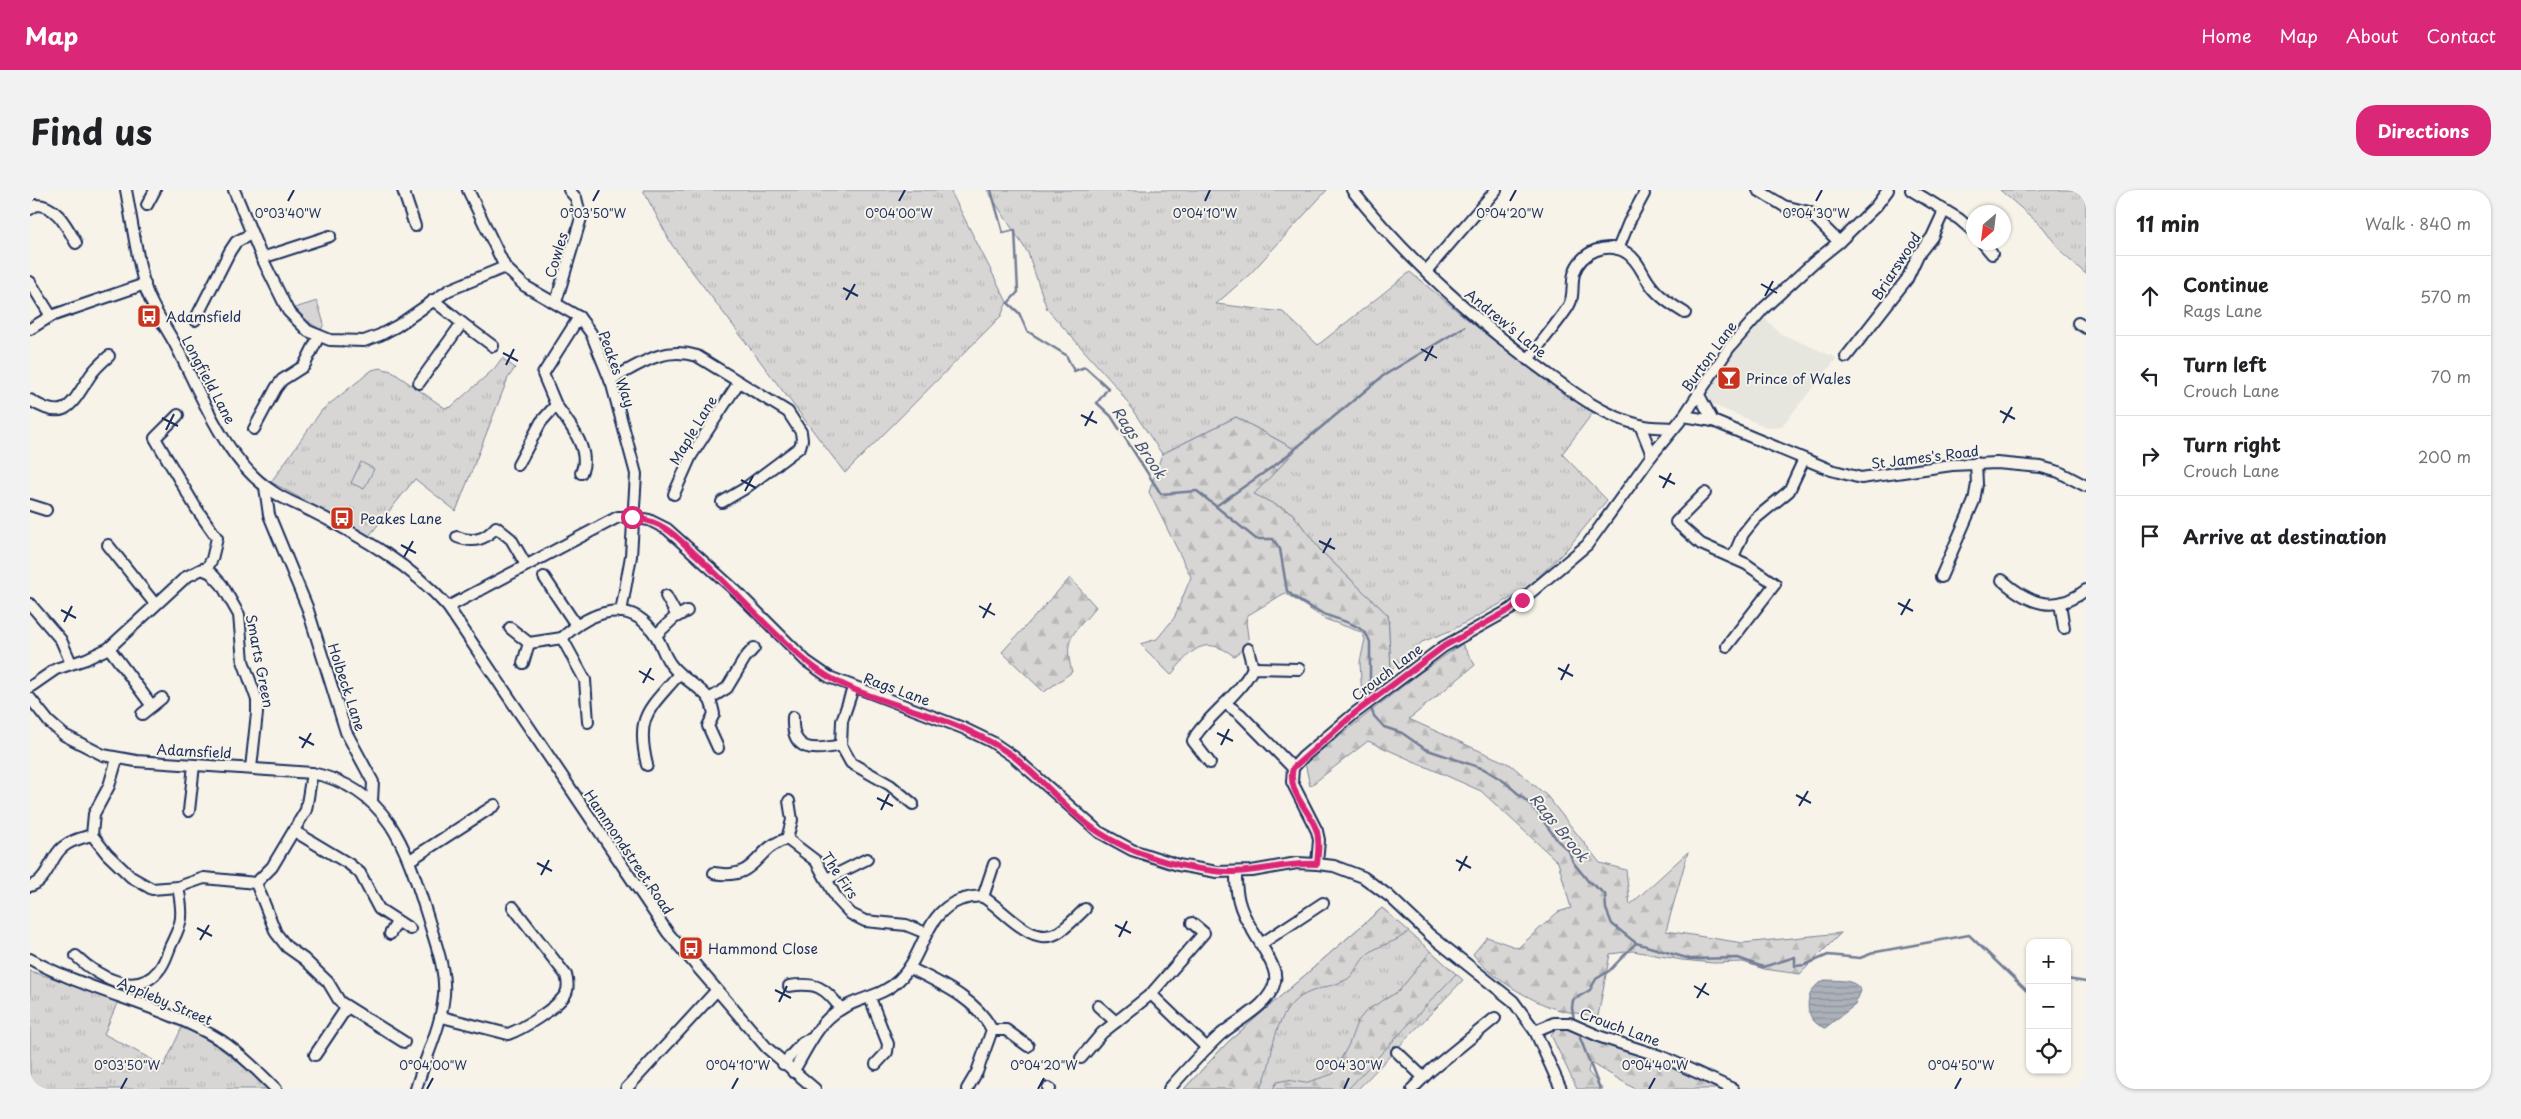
<!DOCTYPE html>
<html lang="en">
<head>
<meta charset="utf-8">
<style>
  :root { --surface:#fff; --page:#f2f2f2; --text:#202124; --muted:#757577; --line:#e0e0e0; --accent:#db2777 }
  body { margin:0; font-family:"Playpen Sans",sans-serif; background:var(--page); color:var(--text) }
  .controls { position:absolute; right:15px; bottom:15px; display:grid; overflow:hidden; border-radius:10px; box-shadow:0 1px 4px #0004 }
  .controls button { width:45px; height:45px; display:grid; place-items:center; padding:0; border:0; border-bottom:1px solid var(--line); background:var(--surface); color:var(--text); font:25px sans-serif }
  .compass { position:absolute; left:1936px; top:15px; width:45px; height:45px; border-radius:50%; background:var(--surface); box-shadow:0 1px 4px #0004; rotate:208deg }
  .stop { position:absolute; width:15px; height:15px; margin:-11px; border:4px solid #db2777; border-radius:50%; background:#fff }
  .stop.end { background:#db2777; border-color:#fff; box-shadow:0 1px 5px #0008 }
  .list { margin:0; padding:0; list-style:none }
  h2 { display:flex; justify-content:space-between; align-items:center; height:65px; margin:0; padding:0 20px; font-size:21px }
  h2 small { font-size:16px; font-weight:400; color:var(--muted) }
  .list li { display:grid; grid-template-columns:32px 1fr auto; gap:15px; align-items:center; box-sizing:border-box; height:80px; padding:0 20px; border-top:1px solid var(--line) }
  .list b { display:block; font-size:19px; white-space:nowrap }
  .list p { margin:0; font-size:16px; white-space:nowrap; color:var(--muted) }
  .list em { font-size:16px; font-style:normal; color:var(--muted) }
  .icon { flex:none; width:28px; height:28px; fill:none; stroke:currentColor; stroke-width:2; stroke-linecap:round; stroke-linejoin:round }
  .map { position:relative; flex:none; width:2056px; height:899px; overflow:hidden; border-radius:20px }
  header { display:flex; align-items:center; gap:30px; box-sizing:border-box; height:70px; padding:0 25px; background:var(--accent); color:#fff }
  header strong { font-size:24px }
  nav { display:flex; gap:28px; margin-inline-start:auto; font-size:18px }
  .intro { display:flex; align-items:center; justify-content:space-between; box-sizing:border-box; height:120px; padding:0 30px }
  h1 { margin:0; font-size:35px }
  .button { padding:12px 22px; border-radius:20px; background:var(--accent); color:#fff; font-size:18px; font-weight:700 }
  main { display:flex; gap:30px; padding:0 30px }
  aside { flex:1; background:var(--surface); border-radius:20px; box-shadow:0 1px 4px #0004 }
  .map>svg:first-child { display:block }
  .built { fill:#e6e5de }
  .grass { fill:url(#grass-tufts); stroke:#798299 }
  .forest { fill:url(#forest-firs); stroke:#798299 }
  .pitch { fill:#d7d6d4; stroke:#798299 }
  .water { fill:url(#water-rules); stroke:#727c95 }
  .lines { fill:none; stroke-linecap:round; stroke-linejoin:round }
  .stream { stroke:#727c95; stroke-width:2.5 }
  .minor-casing { stroke:#1b2f5e; stroke-width:14 }
  .minor { stroke:#f7f3e8; stroke-width:10 }
  .route { stroke:#db2777; stroke-width:6 }
  .ticks { fill:none; stroke:#1b2f5e; stroke-width:2 }
  .labels { text-anchor:middle; dominant-baseline:central; stroke-width:4; stroke-linejoin:round; paint-order:stroke }
  .street-label { font-size:14px; fill:#1b2f5e; stroke:#f7f3e8 }
  .poi-label { font-size:14px; fill:#1b2f5e; stroke:#f7f3e8; text-anchor:start }
  .water-label { font-size:15px; font-style:italic; fill:#465679; stroke:#f7f3e8 }
  .ticks-label { font-size:12px; text-anchor:middle; fill:#1b2f5e; stroke:#f7f3e8; stroke-width:4; stroke-linejoin:round; paint-order:stroke }
</style>
</head>
<body>
<header>
<strong>Map</strong>
<nav><a>Home</a><a>Map</a><a>About</a><a>Contact</a></nav>
</header>
<div class="intro"><h1>Find us</h1><a class="button">Directions</a></div>
<main>
<div class="map">
<svg width="2056" height="899" viewBox="0 0 2056 899">
  <defs>
    <pattern id="grass-tufts" width="24" height="20" patternUnits="userSpaceOnUse" patternTransform="scale(1.25)"><rect width="24" height="20" fill="#d7d6d4"/><path d="M3 7l-1-3M5 7V3M7 7l1-3M15 17l-1-3M17 17v-4M19 17l1-3" fill="none" stroke="#b8b8b8"/></pattern>
    <pattern id="forest-firs" width="22" height="20" patternUnits="userSpaceOnUse" patternTransform="scale(1.25)"><rect width="22" height="20" fill="#d7d6d4"/><path d="M5 1l3.5 6h-7zM16 11l3.5 6h-7z" fill="#b8b8b8"/></pattern>
    <pattern id="water-rules" width="6" height="5" patternUnits="userSpaceOnUse" patternTransform="scale(1.25)"><rect width="6" height="5" fill="#acb0b9"/><path d="M0 2.5h6" fill="none" stroke="#8b909a"/></pattern>
  </defs>
  <rect width="100%" height="100%" fill="#f7f3e8"/>
  <filter id="ink" filterUnits="userSpaceOnUse"><feTurbulence type="fractalNoise" baseFrequency=".02" numOctaves="2"/><feDisplacementMap in="SourceGraphic" scale="10" xChannelSelector="R" yChannelSelector="G"/><feConvolveMatrix kernelMatrix="1 2 1 2 8 2 1 2 1" color-interpolation-filters="sRGB"/></filter>
  <g filter="url(#ink)">
    <!-- built -->
    <path class="built" d="M1733,127L1751,144L1807,168L1751,237L1739,238L1681,214L1677,200L1709,154Z"/>
    <!-- grass -->
    <g class="grass">
      <path d="M613,0H920L977,112L971,126L815,283L642,55Z"/>
      <path d="M957,0H1297L1220,84L1186,114L1253,122L1288,155L1380,82L1459,147L1564,221L1532,264L1577,310L1537,359L1494,401L1422,440L1392,452L1361,480L1358,425L1291,361L1262,323L1223,304L1266,260L1206,227L1132,264L1089,200L1017,119L998,63Z"/>
      <path d="M1970,0H2056V84L2034,65L2013,37Z"/>
      <path d="M287,111L294,134L291,140L277,131L265,118Z"/>
      <path d="M472,168L485,178L478,188L426,321L385,289L339,346L241,292L292,220L342,180L350,178L361,181L415,218L421,217L464,179Z"/>
      <path d="M1352,718L1433,790L1328,899H1154L1197,853Z"/>
      <path d="M0,781L89,809L74,844L134,876L152,837C186,852 211,873 237,899H0Z"/>
    </g>
    <!-- forest -->
    <g class="forest">
      <path d="M1206,227L1266,260L1224,304L1262,323L1291,361L1358,425L1361,480L1332,509L1330,472L1335,449L1331,442L1295,429L1255,403L1218,425L1216,432L1219,454L1204,466C1174,444 1161,460 1141,485L1110,454L1127,449L1144,428L1161,387L1119,302L1132,264Z"/>
      <path d="M1040,388L1066,417C1045,443 1032,446 1042,482L1014,502L972,462Z"/>
      <path d="M1432,454L1445,475L1379,529L1481,575L1517,606L1570,673L1596,680L1600,715L1658,662L1636,741L1713,753L1811,743L1770,784L1734,779L1713,772L1684,773L1652,770L1603,761L1580,764L1568,826C1554,824 1539,823 1526,819C1501,811 1458,786 1443,764L1457,747L1488,758L1528,722L1541,718L1528,672L1451,601L1338,551L1280,596L1275,573L1387,485Z"/>
      <path d="M1352,718L1379,741C1365,754 1352,753 1339,763C1329,770 1326,786 1314,791C1294,799 1270,800 1257,820C1238,849 1245,871 1230,899H1154L1197,853Z"/>
      <path d="M1401,761L1426,784L1318,899H1243L1247,892L1257,890L1275,893L1303,884L1319,854L1327,832L1337,820L1369,801Z"/>
      <path d="M1531,838L1539,839L1665,884L1698,899H1605L1560,872L1558,882L1573,899H1547L1521,845L1525,839Z"/>
    </g>
    <!-- pitch -->
    <path class="pitch" d="M331,272L344,279L334,299L321,293Z"/>
    <!-- water -->
    <path class="water" d="M1795,790C1807,791 1825,788 1831,801L1825,815L1795,838C1772,831 1773,798 1795,790Z"/>
    <g class="lines">
      <!-- stream -->
      <g class="stream">
        <path d="M961,0L973,43L985,40L988,102L978,113L989,123L997,141L1036,165L1044,181L1055,177L1078,198L1067,213L1081,226L1131,304L1167,301L1226,349H1243L1250,359L1257,401C1266,410 1279,417 1290,422C1306,431 1334,432 1340,452V508"/>
        <path d="M1186,316L1248,273L1353,186L1434,137"/>
        <path d="M1340,516L1344,526L1354,537L1372,543L1395,559L1454,579L1475,592L1503,617L1528,651L1539,661L1543,672L1558,691L1575,704L1576,719L1582,734L1606,753L1660,769L1708,768L1733,777L1765,767V776L1775,775L1798,765L1830,768L1846,762L1939,745L2000,804"/>
        <path d="M2037,789L2056,792"/>
        <path d="M1544,830L1542,818L1543,810L1560,800L1566,789L1579,781L1606,753"/>
        <path d="M1550,848L1570,899"/>
      </g>
      <!-- minor casing -->
      <g class="minor-casing">
        <g id="minor">
          <path d="M96,0C102,31 106,63 114,93C120,115 134,134 145,154C170,202 195,271 242,301C254,310 269,315 283,322C332,347 381,375 418,417L638,743L737,858L785,899"/>
          <path d="M204,0L232,68L258,121L278,141L300,150L334,151L350,145L367,136L419,100L475,77"/>
          <path d="M373,0L385,36"/>
          <path d="M438,0L475,77L495,96L549,127L561,143L582,195L606,284L601,366L591,422"/>
          <path d="M1322,0C1377,69 1447,132 1518,184C1545,204 1576,227 1610,235C1621,238 1633,237 1644,238"/>
          <path d="M1728,0L1754,16L1779,22L1809,52"/>
          <path d="M1881,0L1929,29L1944,42"/>
          <path d="M117,15L125,0"/>
          <path d="M0,19L6,15C27,15 37,37 46,53"/>
          <path d="M1952,52L1962,64"/>
          <path d="M1588,59L1599,32L1614,4"/>
          <path d="M232,68L300,46"/>
          <path d="M1397,80L1466,0"/>
          <path d="M0,92L21,126"/>
          <path d="M526,112L551,28L546,8L539,0"/>
          <path d="M165,130L200,61L206,52L221,44"/>
          <path d="M432,133L463,156"/>
          <path d="M2048,133L2056,138"/>
          <path d="M0,139L21,126L115,94"/>
          <path d="M1816,167L1877,89L1888,65L1902,47L1914,21"/>
          <path d="M1498,170C1511,152 1526,135 1538,117C1545,106 1541,95 1544,84C1550,61 1578,51 1597,63C1609,71 1612,84 1620,94C1629,107 1642,115 1655,123"/>
          <path d="M580,190C609,175 633,155 667,166L758,222L771,242L772,250L770,257L714,299L692,312"/>
          <path d="M389,193L432,133L403,110"/>
          <path d="M1668,203L1683,231"/>
          <path d="M0,210C36,233 41,215 60,186C65,178 72,172 79,166"/>
          <path d="M526,215C539,233 562,261 551,283"/>
          <path d="M148,225L125,248L166,318L187,348L182,369L176,380"/>
          <path d="M1654,226L1683,231L1801,280L1831,288L1922,275L1967,273L2011,277L2029,282L2056,296"/>
          <path d="M1610,235L1622,265"/>
          <path d="M224,239L246,198L252,190L274,176L289,146"/>
          <path d="M488,275L511,232L526,215L513,184L549,127"/>
          <path d="M235,297L239,325L277,417L316,542L343,592L342,611"/>
          <path d="M1675,303L1646,332L1671,354L1716,374L1745,394L1697,456"/>
          <path d="M644,304L661,266L709,192"/>
          <path d="M0,315L16,320"/>
          <path d="M427,347C444,353 455,350 466,337L481,349L496,375"/>
          <path d="M78,355L125,414"/>
          <path d="M1703,367L1713,344L1725,329L1759,301L1774,269"/>
          <path d="M514,387L546,435"/>
          <path d="M1911,387L1944,311L1947,294L1946,273"/>
          <path d="M1972,390C1999,414 2025,424 2056,400"/>
          <path d="M636,406L647,426"/>
          <path d="M2030,413L2034,438"/>
          <path d="M0,414L31,450L41,473"/>
          <path d="M418,417L588,327H602L619,330L637,339L707,402L776,471L799,487L933,538L962,552L984,567L1069,642L1102,660L1148,675L1187,682L1222,681L1267,673L1287,674L1304,676L1333,687L1359,706L1400,745L1483,811L1505,841L1531,899"/>
          <path d="M480,438L499,453L532,448L555,490L558,532"/>
          <path d="M626,445L644,428L657,421"/>
          <path d="M532,448C560,422 600,405 626,446C632,455 634,467 642,476C652,489 671,497 679,509C682,513 683,520 684,524L678,536L688,558"/>
          <path d="M79,458L122,516"/>
          <path d="M1218,459L1223,478"/>
          <path d="M493,473L499,453"/>
          <path d="M0,497L26,479L56,469L79,458L156,387L172,379L181,383L192,395L209,425L213,471L227,510V523L221,578"/>
          <path d="M0,508L19,532L34,545L73,565L106,571L282,583C360,599 377,661 398,728C405,752 416,779 414,805C411,839 395,867 386,899"/>
          <path d="M679,509L697,498L715,468L724,458"/>
          <path d="M1196,514L1210,524L1263,578"/>
          <path d="M112,524L132,508"/>
          <path d="M763,527C761,563 784,561 811,555L821,573L860,595L883,614"/>
          <path d="M811,555L812,531L823,498"/>
          <path d="M87,569L79,596L64,624L62,645L77,664L101,687L122,699L148,697L174,688L226,693L242,677L276,620L282,583"/>
          <path d="M1180,573L1163,551L1166,545C1183,521 1209,505 1223,478L1269,479"/>
          <path d="M617,575C605,525 619,520 649,484"/>
          <path d="M159,621L164,575"/>
          <path d="M264,641L319,674L330,683L349,719L380,739"/>
          <path d="M757,649L762,630L759,611"/>
          <path d="M380,670L465,615"/>
          <path d="M1287,674L1289,650L1287,641L1262,592L1263,578L1273,567L1325,523L1413,457L1481,419L1557,355L1622,265L1654,226L1699,158L1734,118L1783,73L1809,52L1846,16L1858,0"/>
          <path d="M684,683C729,691 724,657 757,649L786,671L807,709L821,724L835,731L876,735L896,743"/>
          <path d="M797,689L837,669"/>
          <path d="M226,693L246,743L257,757L274,769L298,792L310,812L374,852"/>
          <path d="M0,696C18,691 20,667 33,657C41,650 52,648 62,645"/>
          <path d="M953,707L964,674"/>
          <path d="M360,744L367,732"/>
          <path d="M1231,754L1293,713"/>
          <path d="M46,766C66,785 105,809 128,781C134,775 137,765 140,757C144,748 150,738 151,728C152,718 150,707 148,697"/>
          <path d="M0,769C61,803 132,814 192,851C212,865 229,882 246,899"/>
          <path d="M880,778C909,793 947,809 962,840L947,882L937,899"/>
          <path d="M759,796C786,792 795,797 811,819"/>
          <path d="M1121,804L1177,858"/>
          <path d="M840,808L858,854L857,862L846,874"/>
          <path d="M1068,816L1086,832"/>
          <path d="M412,827L478,844C493,839 526,818 535,805C539,799 538,792 536,785L483,717"/>
          <path d="M962,840H976L998,856"/>
          <path d="M1505,841L1524,833H1539L1571,847L1633,867L1703,899"/>
          <path d="M1367,862L1393,887"/>
          <path d="M285,865L317,817"/>
          <path d="M1051,868L1072,843L1121,804L1174,743L1162,733"/>
          <path d="M753,874L773,852L781,849"/>
          <path d="M763,882C777,860 787,832 811,819C830,807 852,807 869,790C895,765 893,724 930,710C938,708 945,705 953,707C974,719 1002,759 1029,742C1038,736 1047,727 1055,719"/>
          <path d="M1018,898L1020,899"/>
          <path d="M596,899L686,801"/>
          <path d="M1139,899C1155,881 1171,863 1189,846C1206,830 1240,817 1245,791C1247,781 1240,771 1236,763C1218,731 1205,720 1206,682"/>
          <path d="M1382,899L1400,881L1465,828"/>
        </g>
      </g>
      <!-- minor -->
      <use href="#minor" class="minor"/>
    </g>
  </g>
  <g class="lines" filter="url(#ink)">
    <!-- route -->
    <path class="route" d="M602,327C614,329 626,332 636,339C646,345 655,355 663,362C702,397 736,438 776,471C822,510 888,516 941,542C956,549 970,557 983,566C1013,590 1038,622 1070,643C1104,665 1144,676 1184,681C1218,686 1252,672 1287,674C1288,663 1290,653 1287,642C1281,621 1256,602 1263,578L1325,523L1413,457L1481,419L1492,410"/>
  </g>
  <!-- ticks -->
  <path class="ticks" d="M258,11L264,0M563,11L569,0M869,11L875,0M1175,11L1180,0M1480,11L1486,0M1786,11L1792,0M1731,94L1747,103M813,98L828,106M1735,106L1743,91M816,110L825,94M1391,159L1407,168M473,163L488,171M1395,171L1403,156M476,175L484,159M1970,221L1985,229M1051,225L1067,233M132,228L148,236M1973,233L1982,217M1055,236L1063,221M136,240L144,224M1629,286L1645,294M711,290L726,298M1633,298L1641,283M715,301L723,286M1289,351L1305,359M371,355L386,363M1293,363L1301,348M374,367L383,351M1868,413L1883,421M949,416L965,425M31,420L46,428M1871,425L1880,409M953,428L961,413M34,432L42,416M1528,478L1543,486M609,481L624,490M1531,490L1539,474M613,493L621,478M1187,543L1203,551M269,547L284,555M1191,555L1199,539M272,558L281,543M1766,605L1781,613M847,608L863,616M1769,616L1778,601M851,620L859,604M1426,670L1441,678M507,673L522,681M1429,681L1437,666M511,685L519,670M1085,735L1101,743M167,738L182,746M1089,747L1097,731M170,750L179,735M1664,796L1679,805M745,800L761,808M1667,808L1676,793M749,812L757,796M91,899L97,888M397,899L403,888M702,899L708,888M1008,899L1014,888M1314,899L1319,888M1619,899L1625,888M1925,899L1931,888"/>
  <!-- icons -->
  <defs>
    <g id="bus-square" transform="scale(1.25)"><rect x="-9" y="-9" width="18" height="18" rx="4" fill="#c8321e" stroke="#f7f3e8"/><path d="M-5-6H5V4H4V6H2V4H-2V6H-4V4H-5ZM-3.5-4V0h7V-4ZM-3.5 1.2v1.5H-2V1.2ZM2 1.2v1.5H3.5V1.2Z" fill="#fff"/></g>
    <g id="bar-square" transform="scale(1.25)"><rect x="-9" y="-9" width="18" height="18" rx="4" fill="#c8321e" stroke="#f7f3e8"/><path d="M-6-5H6L.8 .8V4.5H3.5V6h-7V4.5H-.8V.8Z" fill="#fff"/></g>
  </defs>
  <g fill-rule="evenodd">
    <use href="#bus-square" x="119" y="126"/>
    <use href="#bar-square" x="1699" y="188"/>
    <use href="#bus-square" x="312" y="328"/>
    <use href="#bus-square" x="661" y="758"/>
  </g>
  <g class="labels">
    <!-- street labels -->
    <g class="street-label">
      <text transform="translate(526 65) rotate(-73)">Cowles</text>
      <text transform="translate(1866 76) rotate(-57)">Briarswood</text>
      <text transform="translate(1476 133) rotate(39)">Andrew's Lane</text>
      <text transform="translate(1679 166) rotate(-54)">Burton Lane</text>
      <text transform="translate(587 179) rotate(70)">Peakes Way</text>
      <text transform="translate(179 190) rotate(62)">Longfield Lane</text>
      <text transform="translate(663 240) rotate(-59)">Maple Lane</text>
      <text transform="translate(1895 267) rotate(-7)">St James's Road</text>
      <text transform="translate(230 471) rotate(79)">Smarts Green</text>
      <text transform="translate(1357 482) rotate(-37)">Crouch Lane</text>
      <text transform="translate(317 497) rotate(72)">Holbeck Lane</text>
      <text transform="translate(867 499) rotate(20)">Rags Lane</text>
      <text transform="translate(164 561) rotate(3)">Adamsfield</text>
      <text transform="translate(599 662) rotate(56)">Hammondstreet Road</text>
      <text transform="translate(810 685) rotate(56)">The Firs</text>
      <text transform="translate(135 811) rotate(23)">Appleby Street</text>
      <text transform="translate(1590 837) rotate(20)">Crouch Lane</text>
    </g>
    <!-- poi labels -->
    <g class="poi-label">
      <text x="136" y="126">Adamsfield</text>
      <text x="1716" y="188">Prince of Wales</text>
      <text x="330" y="328">Peakes Lane</text>
      <text x="678" y="758">Hammond Close</text>
    </g>
    <!-- water labels -->
    <g class="water-label">
      <text transform="translate(1110 252) rotate(56)">Rags Brook</text>
      <text transform="translate(1530 637) rotate(51)">Rags Brook</text>
    </g>
  </g>
  <g class="ticks-label">
    <text x="258" y="28">0°03'40"W</text>
    <text x="563" y="28">0°03'50"W</text>
    <text x="869" y="28">0°04'00"W</text>
    <text x="1175" y="28">0°04'10"W</text>
    <text x="1480" y="28">0°04'20"W</text>
    <text x="1786" y="28">0°04'30"W</text>
    <text x="97" y="880">0°03'50"W</text>
    <text x="403" y="880">0°04'00"W</text>
    <text x="708" y="880">0°04'10"W</text>
    <text x="1014" y="880">0°04'20"W</text>
    <text x="1319" y="880">0°04'30"W</text>
    <text x="1625" y="880">0°04'40"W</text>
    <text x="1931" y="880">0°04'50"W</text>
  </g>
</svg>
<div class="controls">
<button>+</button>
<button>−</button>
<button><svg class="icon" aria-label="locate" viewBox="0 0 24 24"><circle cx="12" cy="12" r="6"/><path d="M12 2v4M12 18v4M2 12h4M18 12h4"/></svg></button>
</div>
<svg class="compass" viewBox="-18 -18 36 36"><path d="M0-13l5 13h-10z" fill="#e53935"/><path d="M0 13l5-13h-10z" fill="#757577"/></svg>
<div class="stop" style="left:602px;top:327px"></div>
<div class="stop end" style="left:1492px;top:410px"></div>
</div>
<aside>
<h2>11 min<small>Walk · 840 m</small></h2>
<ul class="list">
<li><svg class="icon" aria-label="ahead" viewBox="0 0 24 24"><path d="M12 20V5M6 11l6-6 6 6"/></svg><div><b>Continue</b><p>Rags Lane</p></div><em>570 m</em></li>
<li><svg class="icon" aria-label="left" viewBox="0 0 24 24"><path d="M17 20v-9H6M10 6l-5 5 5 5"/></svg><div><b>Turn left</b><p>Crouch Lane</p></div><em>70 m</em></li>
<li><svg class="icon" aria-label="right" viewBox="0 0 24 24"><path d="M7 20v-9h11M14 6l5 5-5 5"/></svg><div><b>Turn right</b><p>Crouch Lane</p></div><em>200 m</em></li>
<li><svg class="icon" aria-label="arrive" viewBox="0 0 24 24"><path d="M6 21V4h12l-3 4 3 4H6"/></svg><div><b>Arrive at destination</b></div></li>
</ul>
</aside>
</main>
</body>
</html>
